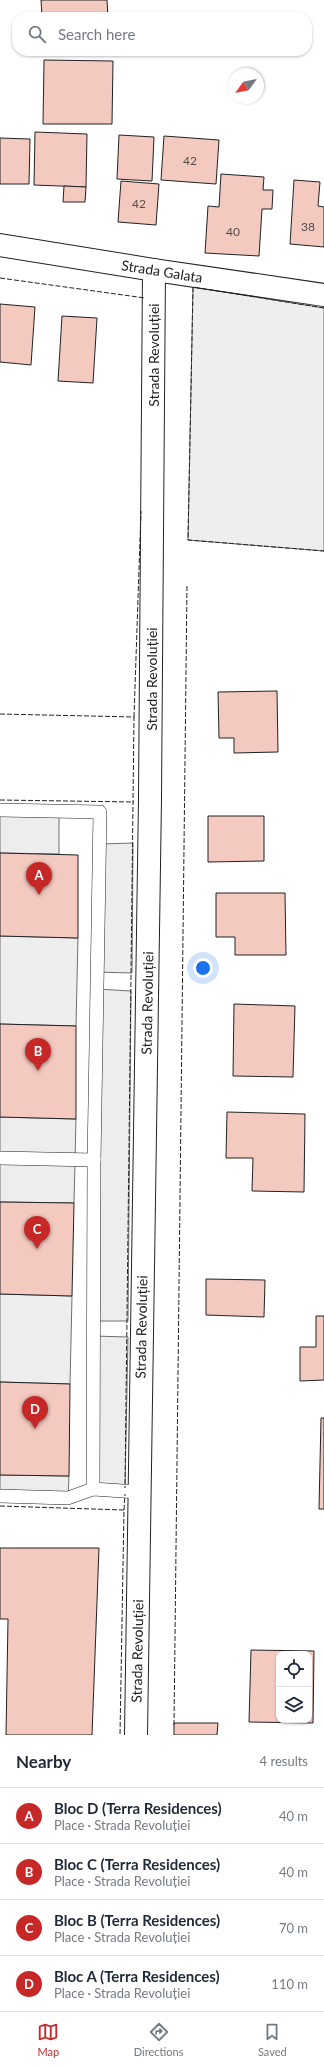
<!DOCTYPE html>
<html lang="en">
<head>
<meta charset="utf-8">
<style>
  :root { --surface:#fff; --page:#f2f2f3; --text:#1f2937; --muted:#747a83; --line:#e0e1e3; --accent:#c62828 }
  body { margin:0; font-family:Lato,sans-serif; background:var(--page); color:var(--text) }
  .controls { position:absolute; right:12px; bottom:12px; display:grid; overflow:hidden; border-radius:8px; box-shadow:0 1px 3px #0004 }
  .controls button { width:36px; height:36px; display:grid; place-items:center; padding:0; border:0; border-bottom:1px solid var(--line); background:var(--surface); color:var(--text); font:20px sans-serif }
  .compass { position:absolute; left:228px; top:68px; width:36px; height:36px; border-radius:50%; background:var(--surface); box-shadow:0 1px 3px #0004; rotate:237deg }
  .you { position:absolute; left:203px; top:968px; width:14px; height:14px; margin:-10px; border:3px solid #fff; border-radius:50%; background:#1a73e8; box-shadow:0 0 0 6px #1a73e833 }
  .badge { display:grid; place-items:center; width:26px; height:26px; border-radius:50%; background:var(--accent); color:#fff; font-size:13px; font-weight:700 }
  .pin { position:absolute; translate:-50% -33px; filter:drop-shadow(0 1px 2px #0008) }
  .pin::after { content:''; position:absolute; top:21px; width:14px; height:12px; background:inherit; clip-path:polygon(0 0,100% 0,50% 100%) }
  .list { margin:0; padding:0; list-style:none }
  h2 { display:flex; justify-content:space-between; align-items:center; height:52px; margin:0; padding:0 16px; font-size:17px }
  h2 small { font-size:13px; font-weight:400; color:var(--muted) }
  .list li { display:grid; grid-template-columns:26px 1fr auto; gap:12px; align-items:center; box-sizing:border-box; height:56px; padding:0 16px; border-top:1px solid var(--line) }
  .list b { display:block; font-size:15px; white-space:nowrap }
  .list p { margin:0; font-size:13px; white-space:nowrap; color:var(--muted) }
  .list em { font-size:13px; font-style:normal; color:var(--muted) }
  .icon { flex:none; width:22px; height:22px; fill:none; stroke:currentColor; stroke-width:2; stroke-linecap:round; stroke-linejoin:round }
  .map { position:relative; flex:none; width:324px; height:1735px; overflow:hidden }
  .search { position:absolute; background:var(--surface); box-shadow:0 1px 3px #0004; left:12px; right:12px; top:12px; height:44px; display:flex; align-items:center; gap:10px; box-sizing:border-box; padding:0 14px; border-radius:16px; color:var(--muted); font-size:15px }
  .sheet { height:276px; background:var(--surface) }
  nav { display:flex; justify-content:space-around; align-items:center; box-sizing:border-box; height:56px; border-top:1px solid var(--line); background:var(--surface); font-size:11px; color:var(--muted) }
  nav a { display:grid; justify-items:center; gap:2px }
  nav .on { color:var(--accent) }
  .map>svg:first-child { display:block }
  .green { fill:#eee; stroke:#6f6f6f }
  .parking { fill:#ededed; stroke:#6f6f6f }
  .building { fill:#f3c9c0; stroke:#222; fill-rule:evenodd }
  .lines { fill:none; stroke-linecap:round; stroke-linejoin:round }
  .lane-casing { stroke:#222; stroke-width:14 }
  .street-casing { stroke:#222; stroke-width:24 }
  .lane { stroke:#fff; stroke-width:13 }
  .street { stroke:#fff; stroke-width:22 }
  .fence { stroke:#222; stroke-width:1; stroke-dasharray:5 2; stroke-linecap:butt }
  .labels { text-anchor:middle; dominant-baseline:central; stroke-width:3; stroke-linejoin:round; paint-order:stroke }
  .number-label { font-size:12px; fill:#564c4a }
  .street-label { font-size:14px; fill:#222; stroke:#fff }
</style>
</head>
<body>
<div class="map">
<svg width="324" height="1735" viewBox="0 0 324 1735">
  <rect width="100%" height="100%" fill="#fff"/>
  <!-- green -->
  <g class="green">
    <path d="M193,287L324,308V551L188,540Z"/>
    <path d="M0,936L78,938L76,1026L0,1024Z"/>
    <path d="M0,1294L72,1296L70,1384L0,1382Z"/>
  </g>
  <!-- parking -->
  <g class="parking">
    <path d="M0,810L59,811V854L0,853Z"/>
    <path d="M133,843L132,973L97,972L100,844Z"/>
    <path d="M97,989L131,991L128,1321H93Z"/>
    <path d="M0,1117L76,1119L74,1203L0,1202Z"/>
    <path d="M93,1336L128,1337L125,1490L93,1489Z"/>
    <path d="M0,1475L69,1476L68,1498L0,1496Z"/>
  </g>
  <!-- building -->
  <g class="building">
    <path d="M41,0H107L108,17H42Z"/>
    <path d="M44,60L113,61L112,124H43Z"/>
    <path d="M35,132L87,134L86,187L34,185Z"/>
    <path d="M119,135L154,137L152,181L117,179Z"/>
    <path d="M164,136L219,140L216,184L161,180Z"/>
    <path d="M0,138L30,139L29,184H0Z"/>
    <path d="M221,174L264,177L263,190H273L272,209H262L259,256L205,253L208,206L219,207Z"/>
    <path d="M294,180L320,182L318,206L324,207V247L290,244Z"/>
    <path d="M121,181L159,184L156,225L118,222Z"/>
    <path d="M64,186L86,187L85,202H63Z"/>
    <path d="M0,304L35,307L31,365L0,362Z"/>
    <path d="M62,316L97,318L93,383L58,381Z"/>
    <path d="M277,691L278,752L234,753V738H219L218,692Z"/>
    <path d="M208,816H264V861L208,862Z"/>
    <path d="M0,853L78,855V938L0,936Z"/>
    <path d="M216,893H285L286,955H235V937H216Z"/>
    <path d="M234,1004L295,1006L293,1077L233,1076Z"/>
    <path d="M0,1024L76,1026V1119L0,1117Z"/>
    <path d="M227,1112L305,1114L304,1192L252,1191L253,1158H226Z"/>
    <path d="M0,1202L74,1203L72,1296L0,1294Z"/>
    <path d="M206,1279L265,1280L264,1317L206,1315Z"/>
    <path d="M316,1316H324V1380L300,1381V1347H316Z"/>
    <path d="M0,1382L70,1384L69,1476L0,1475Z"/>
    <path d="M321,1418H324V1509H319Z"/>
    <path d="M0,1548H99L92,1735H6L8,1619H0Z"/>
    <path d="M251,1650L314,1651L313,1723L249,1722ZM279,1654H309V1720H279Z"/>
    <path d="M174,1723H218L217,1735H174Z"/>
  </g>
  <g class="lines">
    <!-- lane casing -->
    <g class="lane-casing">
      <g id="lane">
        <path d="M0,810L100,812L94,1160L93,1489"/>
        <path d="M0,1158L94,1160"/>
        <path d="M0,1496L68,1498L93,1489L138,1492"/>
      </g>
    </g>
    <!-- street casing -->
    <g class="street-casing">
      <g id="street">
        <path d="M0,245L154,270L324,295"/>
        <path d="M136,1735L150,798L154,270"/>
      </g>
    </g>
    <!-- lane -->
    <use href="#lane" class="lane"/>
    <!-- street -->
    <use href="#street" class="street"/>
    <!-- fence -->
    <g class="fence">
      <path d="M0,278L145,298"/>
      <path d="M324,308L193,287L188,540L324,551"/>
      <path d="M0,714L134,717L125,1488"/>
      <path d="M134,717L141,511"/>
      <path d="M0,800L134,802"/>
      <path d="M0,1506L124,1510L120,1735"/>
      <path d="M124,1510L125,1494"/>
      <path d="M174,1725L187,585"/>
    </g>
  </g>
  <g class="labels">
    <!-- number labels -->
    <g class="number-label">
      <text x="190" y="160">42</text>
      <text x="139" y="203">42</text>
      <text x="308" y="226">38</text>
      <text x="233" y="231">40</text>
    </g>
    <!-- street labels -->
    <g class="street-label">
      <text transform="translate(162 271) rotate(9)">Strada Galata</text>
      <text transform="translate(153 355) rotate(-90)">Strada Revoluției</text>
      <text transform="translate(151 679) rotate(-90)">Strada Revoluției</text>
      <text transform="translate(147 1003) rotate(-89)">Strada Revoluției</text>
      <text transform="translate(141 1327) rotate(-89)">Strada Revoluției</text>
      <text transform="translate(137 1651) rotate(-89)">Strada Revoluției</text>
    </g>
  </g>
</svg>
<div class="controls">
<button><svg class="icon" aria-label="locate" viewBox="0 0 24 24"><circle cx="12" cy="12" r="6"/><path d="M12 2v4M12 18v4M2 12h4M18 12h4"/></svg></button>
<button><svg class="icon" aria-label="layers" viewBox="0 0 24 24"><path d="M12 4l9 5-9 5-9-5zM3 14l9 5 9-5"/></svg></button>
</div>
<svg class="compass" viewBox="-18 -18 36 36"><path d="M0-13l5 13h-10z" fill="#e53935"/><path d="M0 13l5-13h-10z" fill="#747a83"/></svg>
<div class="you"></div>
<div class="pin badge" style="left:39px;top:895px">A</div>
<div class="pin badge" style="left:38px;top:1071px">B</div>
<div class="pin badge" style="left:37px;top:1249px">C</div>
<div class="pin badge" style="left:35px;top:1429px">D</div>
<div class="search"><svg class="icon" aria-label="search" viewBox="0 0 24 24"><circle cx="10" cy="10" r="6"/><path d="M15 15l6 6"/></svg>Search here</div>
</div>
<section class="sheet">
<h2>Nearby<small>4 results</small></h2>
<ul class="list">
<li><span class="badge">A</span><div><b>Bloc D (Terra Residences)</b><p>Place · Strada Revoluției</p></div><em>40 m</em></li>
<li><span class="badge">B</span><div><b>Bloc C (Terra Residences)</b><p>Place · Strada Revoluției</p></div><em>40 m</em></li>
<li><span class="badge">C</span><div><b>Bloc B (Terra Residences)</b><p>Place · Strada Revoluției</p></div><em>70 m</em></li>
<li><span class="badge">D</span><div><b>Bloc A (Terra Residences)</b><p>Place · Strada Revoluției</p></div><em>110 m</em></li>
</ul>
</section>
<nav>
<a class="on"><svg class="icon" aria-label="map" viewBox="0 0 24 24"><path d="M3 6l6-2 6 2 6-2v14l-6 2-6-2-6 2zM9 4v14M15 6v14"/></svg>Map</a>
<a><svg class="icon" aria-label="directions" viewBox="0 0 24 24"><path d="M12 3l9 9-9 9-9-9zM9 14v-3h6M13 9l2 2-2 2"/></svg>Directions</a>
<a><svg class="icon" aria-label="saved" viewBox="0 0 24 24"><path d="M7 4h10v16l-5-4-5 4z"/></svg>Saved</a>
</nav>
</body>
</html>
